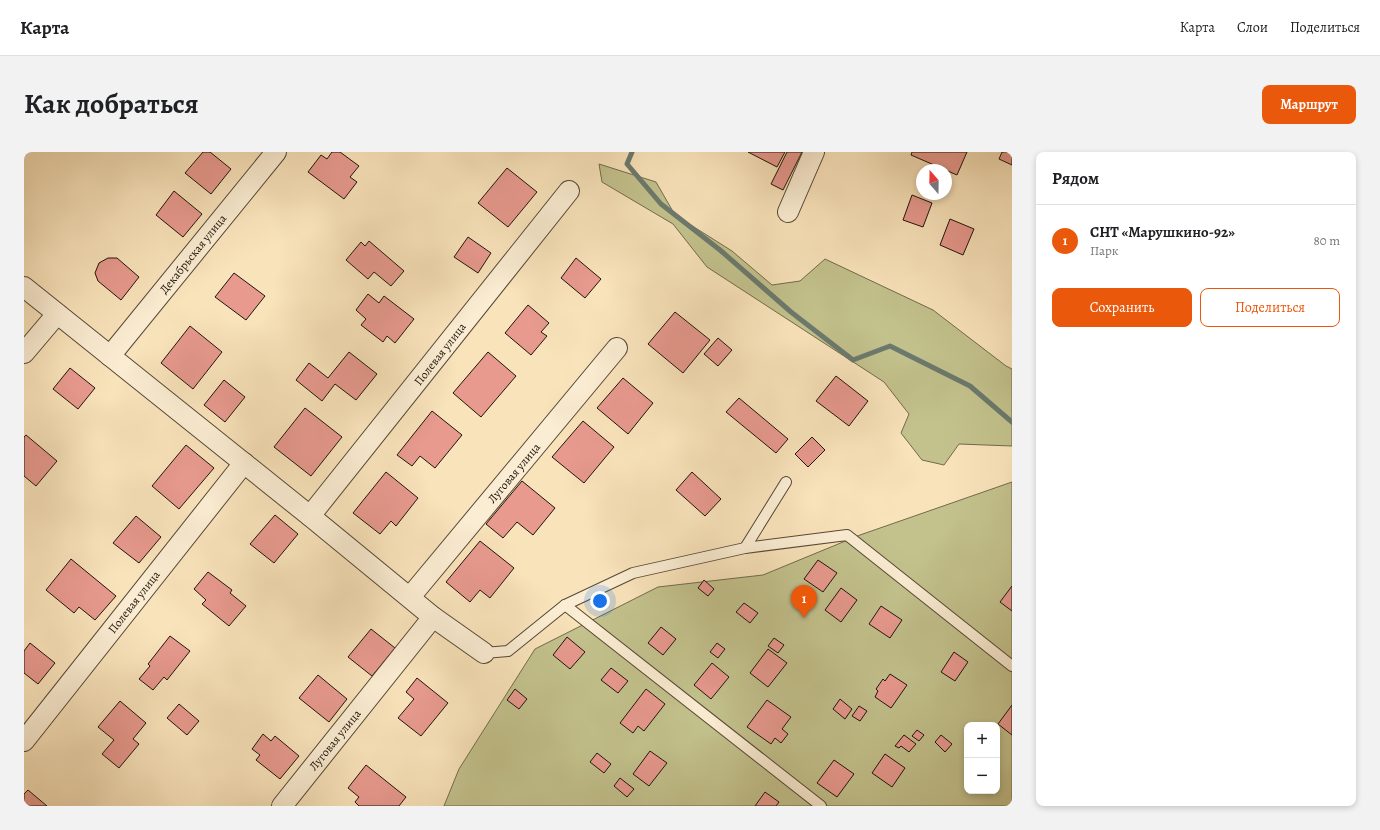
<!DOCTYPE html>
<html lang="ru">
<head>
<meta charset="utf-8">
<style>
  :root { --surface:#fff; --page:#f2f2f2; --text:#202124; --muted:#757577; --line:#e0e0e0; --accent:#ea580c }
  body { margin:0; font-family:Alegreya,serif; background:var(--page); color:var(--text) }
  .controls { position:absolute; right:12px; bottom:12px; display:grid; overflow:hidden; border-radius:8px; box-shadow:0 2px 6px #0003 }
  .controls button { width:36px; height:36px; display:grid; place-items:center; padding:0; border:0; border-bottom:1px solid var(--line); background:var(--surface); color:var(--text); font:20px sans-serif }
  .compass { position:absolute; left:892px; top:12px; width:36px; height:36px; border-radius:50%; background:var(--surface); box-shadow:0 2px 6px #0003; rotate:340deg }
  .you { position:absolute; left:576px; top:449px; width:14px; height:14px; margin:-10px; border:3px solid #fff; border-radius:50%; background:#1a73e8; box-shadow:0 0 0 6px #1a73e833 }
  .badge { display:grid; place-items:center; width:26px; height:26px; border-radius:50%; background:var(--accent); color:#fff; font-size:13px; font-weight:700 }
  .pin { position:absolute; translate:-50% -33px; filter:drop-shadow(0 1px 2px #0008) }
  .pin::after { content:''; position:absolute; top:21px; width:14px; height:12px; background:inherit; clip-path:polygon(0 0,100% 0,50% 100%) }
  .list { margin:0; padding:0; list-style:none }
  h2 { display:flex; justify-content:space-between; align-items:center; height:52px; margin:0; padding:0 16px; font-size:17px }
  h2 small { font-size:13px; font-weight:400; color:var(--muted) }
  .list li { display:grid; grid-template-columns:26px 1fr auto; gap:12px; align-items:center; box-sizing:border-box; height:72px; padding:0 16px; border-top:1px solid var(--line) }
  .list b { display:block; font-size:15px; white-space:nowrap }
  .list p { margin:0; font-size:13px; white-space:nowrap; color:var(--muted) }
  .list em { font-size:13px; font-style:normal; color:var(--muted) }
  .actions { display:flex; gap:8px; padding:12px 16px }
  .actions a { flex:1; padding:9px 0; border:1px solid var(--accent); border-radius:8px; text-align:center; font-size:14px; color:var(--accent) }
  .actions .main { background:var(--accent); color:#fff }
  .map { position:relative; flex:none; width:988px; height:654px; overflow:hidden; border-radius:8px }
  header { display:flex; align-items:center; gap:24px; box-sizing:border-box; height:56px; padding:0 20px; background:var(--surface); border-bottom:1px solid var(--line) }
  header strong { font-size:19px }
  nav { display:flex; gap:22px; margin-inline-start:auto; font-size:14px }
  .intro { display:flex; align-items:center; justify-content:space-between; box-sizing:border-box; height:96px; padding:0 24px }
  h1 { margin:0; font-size:28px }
  .button { padding:10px 18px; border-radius:8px; background:var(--accent); color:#fff; font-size:14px; font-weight:700 }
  main { display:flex; gap:24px; padding:0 24px }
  aside { flex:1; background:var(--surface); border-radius:8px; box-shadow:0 2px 6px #0003 }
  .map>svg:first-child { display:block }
  .green { fill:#c3c28d; stroke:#716b4c; fill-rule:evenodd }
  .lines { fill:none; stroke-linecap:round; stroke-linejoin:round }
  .stream { stroke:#6b7a6e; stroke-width:5 }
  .building { fill:#e89a8f; stroke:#1f140a }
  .service-casing { stroke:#564836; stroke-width:12 }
  .minor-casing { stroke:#564836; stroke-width:22 }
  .service { stroke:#fbedd3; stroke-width:10 }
  .minor { stroke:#fbedd3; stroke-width:20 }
  .labels { text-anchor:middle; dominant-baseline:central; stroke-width:4; stroke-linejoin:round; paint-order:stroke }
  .street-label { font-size:12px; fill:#1f140a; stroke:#fbedd3 }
</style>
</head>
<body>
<header>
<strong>Карта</strong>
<nav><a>Карта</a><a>Слои</a><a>Поделиться</a></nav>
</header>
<div class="intro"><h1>Как добраться</h1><a class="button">Маршрут</a></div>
<main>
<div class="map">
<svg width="988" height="654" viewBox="0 0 988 654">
  <rect width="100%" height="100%" fill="#f9e3bb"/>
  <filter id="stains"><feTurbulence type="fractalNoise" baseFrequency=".005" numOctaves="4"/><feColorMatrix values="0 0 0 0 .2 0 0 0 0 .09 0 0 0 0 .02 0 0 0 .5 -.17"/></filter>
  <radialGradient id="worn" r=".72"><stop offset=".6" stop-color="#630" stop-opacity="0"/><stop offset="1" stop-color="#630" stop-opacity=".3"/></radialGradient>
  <!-- green -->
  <g class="green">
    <path d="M575,12L632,30L651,63L708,99L748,133L776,129L801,107L909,158L982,214L988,217V294L935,292L920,313L898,308L877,281L885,262L860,230L683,115L649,72L578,30Z"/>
    <path d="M988,330V654H420L435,617L511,497L634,435L739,423L836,383ZM943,573H973V639H943Z"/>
  </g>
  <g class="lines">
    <!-- stream -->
    <path class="stream" d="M608,0L603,12L637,52L696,98L767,160L829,208L866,194L946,234L988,270"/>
  </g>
  <!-- building -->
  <g class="building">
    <path d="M179,0H186L207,17L187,42L161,21Z"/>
    <path d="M308,0H316L335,14L326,25L333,30L320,47L284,20L297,3L303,7Z"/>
    <path d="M724,0H761L753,15Z"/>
    <path d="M763,0H778L759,38L747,32Z"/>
    <path d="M888,0H943L933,23L887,3Z"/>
    <path d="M978,0H988V13L975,7Z"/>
    <path d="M483,16L513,40L484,75L454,51Z"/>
    <path d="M150,39L178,62L159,85L132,63Z"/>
    <path d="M888,43L908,51L899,75L879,68Z"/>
    <path d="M926,67L950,77L939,103L916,93Z"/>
    <path d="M444,85L467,101L454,121L430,105Z"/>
    <path d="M345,89L380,119L367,134L350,120L344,127L322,108L337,90L341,94Z"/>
    <path d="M84,106H93L115,125L97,148L74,129L71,121L75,111Z"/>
    <path d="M552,106L577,127L561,146L537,126Z"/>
    <path d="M210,121L241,144L222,168L191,145Z"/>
    <path d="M344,142L355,151L360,144L390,167L371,191L363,184L359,190L337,173L342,167L332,158Z"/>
    <path d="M504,153L525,171L517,180L523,184L507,203L481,181Z"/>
    <path d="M651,160L686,188L659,221L624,192Z"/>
    <path d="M166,174L198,200L169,237L137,211Z"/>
    <path d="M694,186L708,198L694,214L680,202Z"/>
    <path d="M325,200L353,222L332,248L311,232L298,249L272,228L285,211L304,226Z"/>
    <path d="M464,200L492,224L457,265L429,241Z"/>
    <path d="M46,216L71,236L54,257L29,237Z"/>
    <path d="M812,224L844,249L825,274L792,249Z"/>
    <path d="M599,226L629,251L604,282L573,256Z"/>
    <path d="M200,228L221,245L201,270L180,253Z"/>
    <path d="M715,246L764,287L752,301L702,260Z"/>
    <path d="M281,256L318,285L287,324L250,295Z"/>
    <path d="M408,259L438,283L411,316L396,304L388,314L373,303Z"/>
    <path d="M559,269L590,295L560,331L528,305Z"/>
    <path d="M2,283L33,309L12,334L0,324V285Z"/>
    <path d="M788,285L801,298L784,315L771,302Z"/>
    <path d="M162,293L190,316L155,357L128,334Z"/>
    <path d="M362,320L394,346L372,374L367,369L356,382L329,361Z"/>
    <path d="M668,320L697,347L681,364L652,338Z"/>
    <path d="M498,329L531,356L509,383L493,370L479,386L462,372Z"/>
    <path d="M251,363L274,382L250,411L226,392Z"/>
    <path d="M112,364L137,385L115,411L89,391Z"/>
    <path d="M456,389L490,416L466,446L456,438L446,450L422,430Z"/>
    <path d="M47,407L92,444L71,468L55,455L50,461L22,438Z"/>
    <path d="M794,408L813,421L799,440L780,427Z"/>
    <path d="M184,420L208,438L206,441L222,454L205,474L178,452L182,448L170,437Z"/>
    <path d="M680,428L690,437L684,444L674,436Z"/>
    <path d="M988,434V459L976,450Z"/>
    <path d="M817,436L833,448L817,470L801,458Z"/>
    <path d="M720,451L734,461L726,471L712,460Z"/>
    <path d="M857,454L878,468L866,486L845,472Z"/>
    <path d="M637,475L652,487L639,503L624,491Z"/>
    <path d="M347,477L371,496L348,524L324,505Z"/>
    <path d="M146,484L166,499L143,528L140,525L129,538L115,527L126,514L124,512Z"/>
    <path d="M543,485L561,500L546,517L529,503Z"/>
    <path d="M750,486L760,493L754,501L744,494Z"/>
    <path d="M6,491L31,511L14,532L0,521V499Z"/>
    <path d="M693,491L701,497L694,506L686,500Z"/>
    <path d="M744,497L763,511L744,535L726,521Z"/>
    <path d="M930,500L944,510L931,529L917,520Z"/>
    <path d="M688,511L705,525L687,547L670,533Z"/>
    <path d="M587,516L604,529L594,541L577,528Z"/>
    <path d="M866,522L883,533L867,556L851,545L854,539L852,537L859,527L861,529Z"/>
    <path d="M294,523L323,547L305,570L275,546Z"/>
    <path d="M393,526L424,551L397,584L374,566L390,547L382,540Z"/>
    <path d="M491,537L503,547L495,557L483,548Z"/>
    <path d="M622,537L641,552L620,579L614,574L609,581L596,571Z"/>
    <path d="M816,547L828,557L821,567L809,557Z"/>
    <path d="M743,548L767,565L758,577L764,582L757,591L751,586L747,592L723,575Z"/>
    <path d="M96,549L122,571L109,587L115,592L95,616L78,602L90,588L74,575Z"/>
    <path d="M155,552L175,569L163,583L143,566Z"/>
    <path d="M988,553V583L974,572Z"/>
    <path d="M835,554L843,559L836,569L828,564Z"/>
    <path d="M893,578L900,583L895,589L888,584Z"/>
    <path d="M239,582L247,589L251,584L275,604L256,627L232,608L236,603L228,597Z"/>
    <path d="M880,583L892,592L885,600L877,594L875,596L871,594Z"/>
    <path d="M917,583L928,592L921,600L911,590Z"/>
    <path d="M626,599L643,611L625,634L609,622Z"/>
    <path d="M573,601L587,612L580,621L566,610Z"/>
    <path d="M861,602L881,616L868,635L848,621Z"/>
    <path d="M810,608L830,622L813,645L793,631Z"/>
    <path d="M342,613L382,645L375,654H335L331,650L335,645L324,636Z"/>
    <path d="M596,626L610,637L603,645L590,634Z"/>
    <path d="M4,638L23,654H0V642Z"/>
    <path d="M741,640L755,650L752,654H731Z"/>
  </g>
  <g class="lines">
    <!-- service casing -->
    <g class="service-casing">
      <g id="service">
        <path d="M721,396L762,330"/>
        <path d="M541,453L797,654"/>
        <path d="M460,501L484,499L541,453L609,421L721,396L823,383L988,514"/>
      </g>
    </g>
    <!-- minor casing -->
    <g class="minor-casing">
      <g id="minor">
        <path d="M764,60L790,0"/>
        <path d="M0,135L286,364L409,465L460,501"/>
        <path d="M0,201L33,162"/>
        <path d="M86,204L252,0"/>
        <path d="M286,364L545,39"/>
        <path d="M386,445L593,196"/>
        <path d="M0,589L220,311"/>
        <path d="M258,654L409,465"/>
      </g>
    </g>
    <!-- service -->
    <use href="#service" class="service"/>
    <!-- minor -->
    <use href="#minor" class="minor"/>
  </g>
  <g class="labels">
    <!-- street labels -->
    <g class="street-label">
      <text transform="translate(169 102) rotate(-51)">Декабрьская улица</text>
      <text transform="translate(416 202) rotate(-52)">Полевая улица</text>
      <text transform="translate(490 321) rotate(-50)">Луговая улица</text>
      <text transform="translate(110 450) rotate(-52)">Полевая улица</text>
      <text transform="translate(311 588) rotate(-51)">Луговая улица</text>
    </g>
  </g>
  <rect width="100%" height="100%" filter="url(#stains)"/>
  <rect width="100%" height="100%" fill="url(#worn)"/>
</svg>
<div class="controls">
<button>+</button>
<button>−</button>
</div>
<svg class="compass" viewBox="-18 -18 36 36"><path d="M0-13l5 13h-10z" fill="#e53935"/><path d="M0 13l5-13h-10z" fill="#757577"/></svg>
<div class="you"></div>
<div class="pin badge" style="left:780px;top:466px">1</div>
</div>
<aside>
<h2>Рядом<small></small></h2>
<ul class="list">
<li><span class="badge">1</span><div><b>СНТ «Марушкино-92»</b><p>Парк</p></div><em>80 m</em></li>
</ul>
<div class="actions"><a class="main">Сохранить</a><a>Поделиться</a></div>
</aside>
</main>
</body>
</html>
